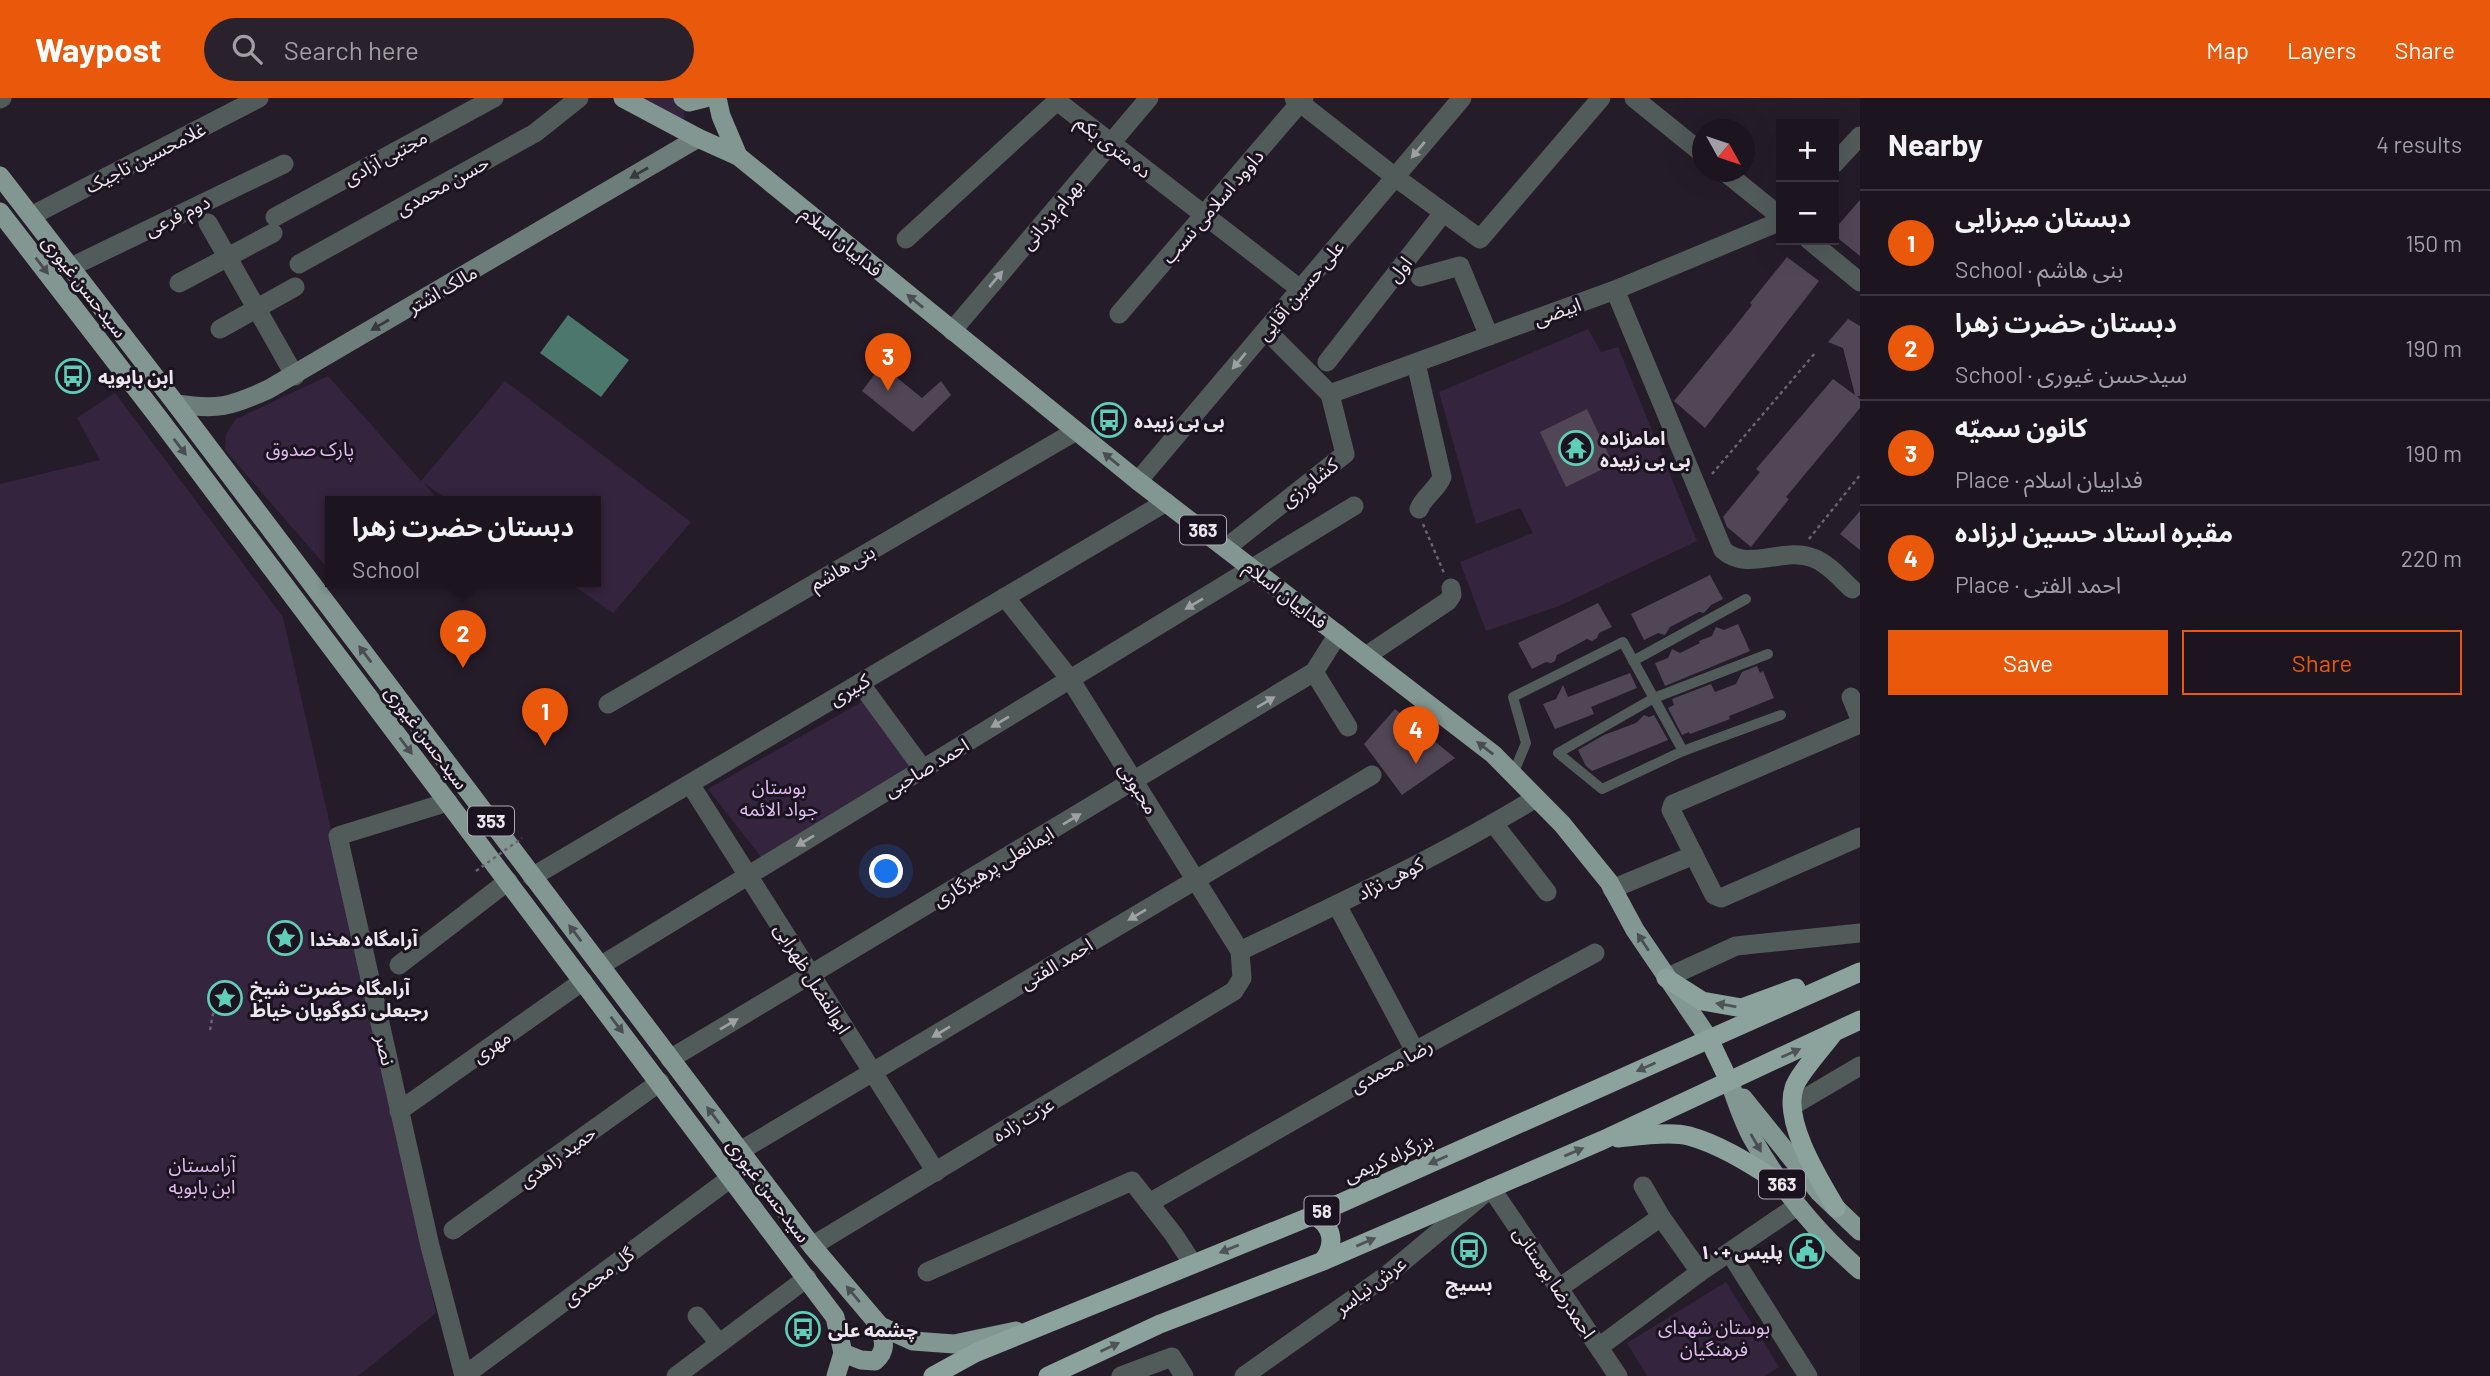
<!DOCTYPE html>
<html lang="en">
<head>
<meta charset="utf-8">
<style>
  :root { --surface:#1c151f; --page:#29222c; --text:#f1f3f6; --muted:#a09fa4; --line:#3a343d; --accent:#ea580c }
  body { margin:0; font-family:Barlow,"Noto Sans Arabic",sans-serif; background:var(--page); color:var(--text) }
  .controls { position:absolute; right:21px; top:21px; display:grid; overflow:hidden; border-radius:0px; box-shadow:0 7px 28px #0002 }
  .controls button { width:63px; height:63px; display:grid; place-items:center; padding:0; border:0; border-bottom:2px solid var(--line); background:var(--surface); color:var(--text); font:35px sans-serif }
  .compass { position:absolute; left:1692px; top:21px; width:63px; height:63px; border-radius:50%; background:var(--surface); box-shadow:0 7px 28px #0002; rotate:130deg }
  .you { position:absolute; left:887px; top:774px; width:24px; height:24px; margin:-18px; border:5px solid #fff; border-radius:50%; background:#1a73e8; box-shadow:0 0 0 10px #1a73e833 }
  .badge { display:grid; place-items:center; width:46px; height:46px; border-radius:50%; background:var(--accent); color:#fff; font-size:23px; font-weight:700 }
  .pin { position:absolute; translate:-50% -58px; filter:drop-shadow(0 2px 4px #0008) }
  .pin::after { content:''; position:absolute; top:37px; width:24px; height:21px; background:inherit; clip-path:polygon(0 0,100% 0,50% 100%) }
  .popup { position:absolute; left:325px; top:398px; width:276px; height:91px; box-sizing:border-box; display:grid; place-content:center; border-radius:0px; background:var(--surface); filter:drop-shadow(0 2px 5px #0005); font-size:23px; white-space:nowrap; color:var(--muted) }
  .popup b { font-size:26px; color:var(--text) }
  .popup::after { content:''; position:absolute; left:50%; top:100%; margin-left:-14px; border:14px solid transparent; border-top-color:var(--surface) }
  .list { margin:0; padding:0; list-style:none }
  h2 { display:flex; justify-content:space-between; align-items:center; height:91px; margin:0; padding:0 28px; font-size:30px }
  h2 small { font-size:23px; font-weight:400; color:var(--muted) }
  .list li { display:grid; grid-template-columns:46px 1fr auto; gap:21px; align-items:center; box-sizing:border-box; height:105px; padding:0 28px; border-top:2px solid var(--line) }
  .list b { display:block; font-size:26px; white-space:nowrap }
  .list p { margin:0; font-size:23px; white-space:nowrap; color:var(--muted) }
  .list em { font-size:23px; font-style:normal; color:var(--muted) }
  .actions { display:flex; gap:14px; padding:21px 28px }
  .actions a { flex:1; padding:16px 0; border:2px solid var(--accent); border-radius:0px; text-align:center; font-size:24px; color:var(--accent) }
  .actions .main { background:var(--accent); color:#fff }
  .icon { flex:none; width:38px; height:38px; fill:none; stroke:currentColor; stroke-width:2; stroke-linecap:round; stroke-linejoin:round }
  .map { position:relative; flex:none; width:1860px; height:1278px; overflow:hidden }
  header { display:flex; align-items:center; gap:42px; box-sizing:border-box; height:98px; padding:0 35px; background:var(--accent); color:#fff }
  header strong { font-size:33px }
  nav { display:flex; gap:38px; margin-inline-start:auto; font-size:24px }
  .search { width:490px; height:63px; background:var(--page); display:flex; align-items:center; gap:18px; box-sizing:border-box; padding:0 24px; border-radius:38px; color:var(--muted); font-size:26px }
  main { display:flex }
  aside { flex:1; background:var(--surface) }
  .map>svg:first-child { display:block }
  .green { fill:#35243d }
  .water { fill:#4c776d }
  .building { fill:#514656 }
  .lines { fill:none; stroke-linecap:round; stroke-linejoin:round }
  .path { stroke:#6a626e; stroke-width:2.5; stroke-dasharray:3.5 3.5; stroke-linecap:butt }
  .service { stroke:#515b59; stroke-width:10 }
  .minor { stroke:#515b59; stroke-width:19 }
  .tertiary { stroke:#515b59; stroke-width:19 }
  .secondary { stroke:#6d7d79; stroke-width:19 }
  .primary { stroke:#829791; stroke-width:19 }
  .trunk { stroke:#8ca29c; stroke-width:19 }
  .path-bridge { stroke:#6a626e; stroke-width:2.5; stroke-dasharray:3.5 3.5; stroke-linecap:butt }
  .oneway { fill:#9ea0a4 }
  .oneway2 { fill:#38383f }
  .oneway3 { fill:#4a4e53 }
  .oneway4 { fill:#4e5358 }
  .labels { text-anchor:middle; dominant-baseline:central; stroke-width:6; stroke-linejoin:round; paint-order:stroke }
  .shield { fill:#1c1320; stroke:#aea7b1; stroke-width:2 }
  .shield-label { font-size:18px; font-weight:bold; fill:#ece6ef }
  .street-label { font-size:19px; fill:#ece6ef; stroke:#1c1320 }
  .poi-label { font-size:19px; font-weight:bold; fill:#ece6ef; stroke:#1c1320; text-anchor:start }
  .park-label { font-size:19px; fill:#dfbbee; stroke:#1c1320 }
</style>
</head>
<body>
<header>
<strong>Waypost</strong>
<div class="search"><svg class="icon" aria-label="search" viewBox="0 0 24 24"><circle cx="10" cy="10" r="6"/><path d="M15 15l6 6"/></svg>Search here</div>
<nav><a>Map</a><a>Layers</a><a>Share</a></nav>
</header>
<main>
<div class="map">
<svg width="1860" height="1278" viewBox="0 0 1860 1278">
  <rect width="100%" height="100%" fill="#251c29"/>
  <!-- green -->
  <g class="green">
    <path d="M638,0H685L684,24Z"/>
    <path d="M1588,231L1601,254L1618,249L1697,443L1559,508L1486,533L1460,464L1533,435L1520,410L1476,426L1439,294Z"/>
    <path d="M328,278L421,383L505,283L691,424L613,515L568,484H596V404H451L424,385L437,401L434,404H330V473L225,352L226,336L236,321Z"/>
    <path d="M115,295L283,519L368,895L436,1215L358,1278H0V386L100,362L77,320Z"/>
    <path d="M867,601L913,666L761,759L708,691Z"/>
    <path d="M1726,1184L1779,1269L1765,1278H1647L1627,1245Z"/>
  </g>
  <!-- water -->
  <path class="water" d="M568,217L629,262L601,299L540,255Z"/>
  <!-- building -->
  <g class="building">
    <path d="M1860,102V158L1834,137V132Z"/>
    <path d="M1787,159L1819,183L1705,330L1674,303L1733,231L1752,207L1750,205Z"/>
    <path d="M1848,221L1860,228V298H1857L1860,301V310L1786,399L1789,401L1751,449L1727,429L1723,419L1760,374L1756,371L1833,281L1855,297L1843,250L1828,244Z"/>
    <path d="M894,251L908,263L896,279L922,300L941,283L951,297L913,334L862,293Z"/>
    <path d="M1587,311L1613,366L1566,389L1540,334Z"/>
    <path d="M1860,413V452L1840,436Z"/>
    <path d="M1710,477L1723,501L1711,507L1704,515L1699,514L1670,529L1665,537L1658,535L1644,542L1631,516Z"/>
    <path d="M1598,505L1612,529L1599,535L1597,540L1592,543L1587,541L1557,557L1555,563L1551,565L1546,564L1532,571L1518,545Z"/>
    <path d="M1738,526L1750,553L1665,588L1655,565L1668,560L1672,551L1680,555L1700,545L1699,543L1712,538L1716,529L1724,532Z"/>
    <path d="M1757,568L1760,575L1763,573L1774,600L1729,618L1730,621L1690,636L1689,634L1682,637L1668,610L1674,607L1672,601L1711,586L1715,594L1736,586L1742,574Z"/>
    <path d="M1630,575L1637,590L1591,609L1594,616L1555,631L1543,606L1556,601L1563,587L1568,599Z"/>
    <path d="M1395,611L1455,660L1402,697L1364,646Z"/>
    <path d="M1644,617L1649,619L1654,617L1668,642L1592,673L1586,668L1578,652L1604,637L1636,625Z"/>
  </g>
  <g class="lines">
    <!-- path -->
    <g class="path">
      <path d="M1712,376L1816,254"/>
      <path d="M1423,426L1444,475"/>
      <path d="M1809,441L1860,377"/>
      <path d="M210,932L216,901"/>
    </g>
    <!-- service -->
    <g class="service">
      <path d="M1768,556L1654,600L1558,655L1602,691L1683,653L1781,617"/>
      <path d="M1633,563L1746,501"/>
      <path d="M1513,676L1526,645L1513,599L1623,544L1683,653"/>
    </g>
    <!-- minor -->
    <g class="minor">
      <path d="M1294,0L1395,79L1480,141L1601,0"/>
      <path d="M0,1L2,0"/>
      <path d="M31,118L259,0"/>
      <path d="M275,119L494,0"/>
      <path d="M208,125L295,278"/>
      <path d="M906,141L1057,3L1300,191"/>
      <path d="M299,166L535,35L579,0"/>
      <path d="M71,169L284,66"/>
      <path d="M1420,179L1460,168L1489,238"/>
      <path d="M179,185L273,135"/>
      <path d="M1615,192L1723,452C1748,475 1784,448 1813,460C1828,465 1841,481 1852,491"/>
      <path d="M1119,216L1304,0"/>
      <path d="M220,231L295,189"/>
      <path d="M1266,232L1330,296"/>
      <path d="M952,233L1149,0"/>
      <path d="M1327,264L1443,115"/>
      <path d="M1416,265L1442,379C1437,392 1424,398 1419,411"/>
      <path d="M1330,296L1615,192L1781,123"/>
      <path d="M1138,383L1462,0"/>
      <path d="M1226,450L1345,356L1330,296"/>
      <path d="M1366,558L1448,503L1452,497L1451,490"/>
      <path d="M1314,574L1348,629"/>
      <path d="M860,585L923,671"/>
      <path d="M1851,599L1860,621"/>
      <path d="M608,606L1076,333"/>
      <path d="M1860,626L1678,704L1673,706L1671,712L1714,797L1721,800L1860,739"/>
      <path d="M690,686L936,1074"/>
      <path d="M448,704L338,738L430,1148L464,1278"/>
      <path d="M1494,726L1547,794"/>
      <path d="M532,779L1166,404"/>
      <path d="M1612,791L1694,757"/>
      <path d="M1337,807L1415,953"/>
      <path d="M1240,853C1340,805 1441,758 1536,700"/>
      <path d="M399,867L508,783"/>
      <path d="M600,868L1354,408"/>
      <path d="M1666,880L1736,848L1860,835"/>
      <path d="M670,961L1314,574L1338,536"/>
      <path d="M1792,1008L1860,968"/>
      <path d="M399,1013L583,883"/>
      <path d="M740,1053L1372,677"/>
      <path d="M1643,1088L1661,1119L1700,1174"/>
      <path d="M1149,1105L1415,953L1595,855"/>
      <path d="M453,1132L660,984"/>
      <path d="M812,1148L1234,893L1242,880L1240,853L1070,581L1005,499"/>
      <path d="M1730,1155L1808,1278"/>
      <path d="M927,1174L1132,1083L1174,1137L1193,1166"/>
      <path d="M1559,1190L1661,1119"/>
      <path d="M697,1218L719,1245"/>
      <path d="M1599,1249L1700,1174L1797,1108"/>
      <path d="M464,1278L732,1079"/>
      <path d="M676,1278L807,1180"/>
      <path d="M1121,1278L1172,1259L1184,1278"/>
      <path d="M1244,1278L1387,1177L1491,1090L1618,1278"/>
    </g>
    <!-- tertiary -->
    <g class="tertiary">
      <path d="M1634,0L1702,55"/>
      <path d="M1834,66L1860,38"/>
      <path d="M1725,74L1781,119"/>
      <path d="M1809,142L1860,184"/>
    </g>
    <!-- secondary -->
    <path class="secondary" d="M176,306C218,312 230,309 269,291L698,40"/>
    <!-- primary -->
    <g class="primary">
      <path d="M623,0L698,40L738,58L1138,383L1493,656L1562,726L1609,784L1635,832L1709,941"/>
      <path d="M683,0L689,4L705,0"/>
      <path d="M717,0L721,18L738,58"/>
      <path d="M0,78L176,306L812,1148L880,1228L913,1243L954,1246L1016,1233"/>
      <path d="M0,114L158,319L835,1219L843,1255L836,1278"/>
      <path d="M1729,983C1737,1003 1743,1025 1754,1043C1782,1092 1818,1136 1860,1172"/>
      <path d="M1743,1000L1819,1094L1860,1133"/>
      <path d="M843,1255L861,1262L875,1263C887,1253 884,1243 880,1228"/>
    </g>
    <!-- trunk -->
    <g class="trunk">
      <path d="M1666,880L1702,903L1742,910L1796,890"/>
      <path d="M1832,937C1823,949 1797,978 1794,990C1783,1024 1819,1081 1836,1110"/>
      <path d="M1709,941L1729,983"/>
      <path d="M1618,1040C1637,1038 1670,1033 1689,1038C1722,1047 1753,1068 1782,1086"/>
      <path d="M1314,1117C1333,1128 1336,1146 1323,1163"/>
      <path d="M933,1278L975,1255L1314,1117L1860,874"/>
      <path d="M1048,1278L1160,1226L1323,1163L1603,1042L1860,922"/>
    </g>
    <!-- path-bridge -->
    <path class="path-bridge" d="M476,773L522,740"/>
  </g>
  <!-- one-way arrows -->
  <defs><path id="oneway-solid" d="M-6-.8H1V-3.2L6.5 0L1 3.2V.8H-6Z" transform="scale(1.75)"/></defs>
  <g class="oneway">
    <use href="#oneway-solid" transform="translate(1418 52) rotate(130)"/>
    <use href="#oneway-solid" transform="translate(996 181) rotate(-50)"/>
    <use href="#oneway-solid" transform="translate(1239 263) rotate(130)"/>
    <use href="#oneway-solid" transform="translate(1194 506) rotate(149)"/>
    <use href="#oneway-solid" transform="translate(1266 604) rotate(-31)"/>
    <use href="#oneway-solid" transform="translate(1000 624) rotate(149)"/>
    <use href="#oneway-solid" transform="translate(1072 721) rotate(-31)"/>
    <use href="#oneway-solid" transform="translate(805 743) rotate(149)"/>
    <use href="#oneway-solid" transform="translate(1137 817) rotate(149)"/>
    <use href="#oneway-solid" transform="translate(729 926) rotate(-31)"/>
    <use href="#oneway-solid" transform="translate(941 934) rotate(149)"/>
  </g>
  <g class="oneway2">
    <use href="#oneway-solid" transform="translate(639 75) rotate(150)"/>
    <use href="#oneway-solid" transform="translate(380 227) rotate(150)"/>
  </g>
  <g class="oneway3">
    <use href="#oneway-solid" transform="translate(42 168) rotate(52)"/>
    <use href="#oneway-solid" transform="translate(915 203) rotate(-141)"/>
    <use href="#oneway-solid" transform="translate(180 349) rotate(53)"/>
    <use href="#oneway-solid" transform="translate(1111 361) rotate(-141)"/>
    <use href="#oneway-solid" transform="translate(365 556) rotate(-127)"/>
    <use href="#oneway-solid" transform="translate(406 648) rotate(53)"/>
    <use href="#oneway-solid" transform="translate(1485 650) rotate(-142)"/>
    <use href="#oneway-solid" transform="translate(575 835) rotate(-127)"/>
    <use href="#oneway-solid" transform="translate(1643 844) rotate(-123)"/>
    <use href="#oneway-solid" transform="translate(617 927) rotate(53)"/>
    <use href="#oneway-solid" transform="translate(713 1017) rotate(-127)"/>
    <use href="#oneway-solid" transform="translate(1756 1045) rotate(60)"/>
    <use href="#oneway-solid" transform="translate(853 1196) rotate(-130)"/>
  </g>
  <g class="oneway4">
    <use href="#oneway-solid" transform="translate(1726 907) rotate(-170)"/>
    <use href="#oneway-solid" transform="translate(1791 955) rotate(-24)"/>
    <use href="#oneway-solid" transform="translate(1646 969) rotate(156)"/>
    <use href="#oneway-solid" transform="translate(1574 1054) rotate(-23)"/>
    <use href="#oneway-solid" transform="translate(1438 1062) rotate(156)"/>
    <use href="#oneway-solid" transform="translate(1366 1144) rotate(-23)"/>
    <use href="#oneway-solid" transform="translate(1229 1151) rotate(158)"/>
    <use href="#oneway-solid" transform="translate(1110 1249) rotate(-25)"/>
  </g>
  <!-- icons -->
  <defs>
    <g id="bus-ring" transform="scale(1.75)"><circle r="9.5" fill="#1c1320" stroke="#5eceb8" stroke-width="1.5"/><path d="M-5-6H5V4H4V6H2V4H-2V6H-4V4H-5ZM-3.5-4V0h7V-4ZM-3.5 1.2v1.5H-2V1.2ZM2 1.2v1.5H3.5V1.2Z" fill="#5eceb8"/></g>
    <g id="temple-ring" transform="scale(1.75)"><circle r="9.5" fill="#1c1320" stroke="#5eceb8" stroke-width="1.5"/><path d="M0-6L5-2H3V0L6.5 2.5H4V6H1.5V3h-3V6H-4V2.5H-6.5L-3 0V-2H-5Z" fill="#5eceb8"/></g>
    <g id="sight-ring" transform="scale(1.75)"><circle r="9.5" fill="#1c1320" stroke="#5eceb8" stroke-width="1.5"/><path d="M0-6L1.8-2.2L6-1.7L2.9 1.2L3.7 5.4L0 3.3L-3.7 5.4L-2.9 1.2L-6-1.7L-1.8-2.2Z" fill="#5eceb8"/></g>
    <g id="civic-ring" transform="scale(1.75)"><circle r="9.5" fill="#1c1320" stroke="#5eceb8" stroke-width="1.5"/><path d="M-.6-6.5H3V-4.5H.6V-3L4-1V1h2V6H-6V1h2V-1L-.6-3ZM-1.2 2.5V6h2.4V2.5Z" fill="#5eceb8"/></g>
  </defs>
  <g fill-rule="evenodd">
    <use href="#bus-ring" x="73" y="278"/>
    <use href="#bus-ring" x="1109" y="322"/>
    <use href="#temple-ring" x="1576" y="350"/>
    <use href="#sight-ring" x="285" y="840"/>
    <use href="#sight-ring" x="225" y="900"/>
    <use href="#bus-ring" x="1469" y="1152"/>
    <use href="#civic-ring" x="1807" y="1153"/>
    <use href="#bus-ring" x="803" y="1231"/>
  </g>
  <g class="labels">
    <!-- shield labels -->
    <g class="shield">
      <rect x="1180" y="417.5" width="46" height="29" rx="5"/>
      <rect x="468" y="708.5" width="46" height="29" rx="5"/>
      <rect x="1759" y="1071.5" width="46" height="29" rx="5"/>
      <rect x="1304.5" y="1098.5" width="35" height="29" rx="5"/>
    </g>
    <g class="shield-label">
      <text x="1203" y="432">363</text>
      <text x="491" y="723">353</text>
      <text x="1782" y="1086">363</text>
      <text x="1322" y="1113">58</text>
    </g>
    <!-- street labels -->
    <g class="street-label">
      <text transform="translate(1114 48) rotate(38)">ده متری یکم</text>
      <text transform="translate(145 59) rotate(-27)">غلامحسین تاجیک</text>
      <text transform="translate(385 59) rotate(-29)">مجتبی آزادی</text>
      <text transform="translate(442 87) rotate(-29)">حسن محمدی</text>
      <text transform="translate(1212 108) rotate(-49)">داوود اسلامی نسب</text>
      <text transform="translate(1051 116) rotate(-50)">بهرام یزدانی</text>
      <text transform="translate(177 117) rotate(-26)">دوم فرعی</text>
      <text transform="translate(842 143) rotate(39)">فداییان اسلام</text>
      <text transform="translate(1399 171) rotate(-52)">اول</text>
      <text transform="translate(85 188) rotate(52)">سیدحسن غیوری</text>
      <text transform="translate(442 191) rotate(-30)">مالک اشتر</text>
      <text transform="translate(1300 192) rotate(-50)">علی حسین آقایی</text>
      <text transform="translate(1557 213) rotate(-20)">ابیضی</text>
      <text transform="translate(1309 384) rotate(-38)">کشاورزی</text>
      <text transform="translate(842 469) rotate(-30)">بنی هاشم</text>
      <text transform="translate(1286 496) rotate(38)">فداییان اسلام</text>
      <text transform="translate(849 591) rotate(-31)">کبیری</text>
      <text transform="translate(427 639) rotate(53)">سیدحسن غیوری</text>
      <text transform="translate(926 669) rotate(-31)">احمد صاحبی</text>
      <text transform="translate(1139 690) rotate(58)">محبوبی</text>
      <text transform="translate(993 768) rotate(-31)">ایمانعلی پرهیزگاری</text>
      <text transform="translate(1390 780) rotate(-27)">کوهی نژاد</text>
      <text transform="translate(1056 865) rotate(-31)">احمد الفتی</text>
      <text transform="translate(813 880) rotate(58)">ابوالفضل ظهرابی</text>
      <text transform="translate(491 948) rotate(-35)">مهری</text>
      <text transform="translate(386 952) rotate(77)">نصر</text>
      <text transform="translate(1391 967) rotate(-29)">رضا محمدی</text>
      <text transform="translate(1023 1021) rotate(-31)">عزت زاده</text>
      <text transform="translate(557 1058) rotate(-36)">حمید زاهدی</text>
      <text transform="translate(1388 1059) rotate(-24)">بزرگراه کریمی</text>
      <text transform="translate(769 1092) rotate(53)">سیدحسن غیوری</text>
      <text transform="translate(598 1178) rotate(-37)">گل محمدی</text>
      <text transform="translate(1555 1184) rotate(56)">احمدرضا بوستانی</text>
      <text transform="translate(1370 1187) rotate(-37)">عرش نیاسر</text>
    </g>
    <!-- poi labels -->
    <g class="poi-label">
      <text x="98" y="278">ابن بابویه</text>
      <text x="1134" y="322">بی بی زبیده</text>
      <text x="1600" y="339">امامزاده<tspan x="1600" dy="22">بی بی زبیده</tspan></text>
      <text x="310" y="840">آرامگاه دهخدا</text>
      <text x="250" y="889">آرامگاه حضرت شیخ<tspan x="250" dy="22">رجبعلی نکوگویان خیاط</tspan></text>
      <text x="1783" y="1153" text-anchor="end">پلیس +۱۰</text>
      <text x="1469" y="1185" text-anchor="middle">بسیج</text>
      <text x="828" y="1231">چشمه علی</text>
    </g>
    <!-- park labels -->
    <g class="park-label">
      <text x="310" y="350">پارک صدوق</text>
      <text x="779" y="688">بوستان<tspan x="779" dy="22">جواد الائمه</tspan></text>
      <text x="202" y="1066">آرامستان<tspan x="202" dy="22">ابن بابویه</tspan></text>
      <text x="1714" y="1228">بوستان شهدای<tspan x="1714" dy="22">فرهنگیان</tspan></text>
    </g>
  </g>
</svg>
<div class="controls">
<button>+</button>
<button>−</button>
</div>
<svg class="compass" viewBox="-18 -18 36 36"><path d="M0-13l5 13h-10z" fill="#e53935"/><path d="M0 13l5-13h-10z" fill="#a09fa4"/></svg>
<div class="you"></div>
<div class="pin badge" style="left:545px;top:648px">1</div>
<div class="pin badge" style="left:463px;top:570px">2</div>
<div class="popup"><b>دبستان حضرت زهرا</b>School</div>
<div class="pin badge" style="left:888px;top:293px">3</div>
<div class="pin badge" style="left:1416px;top:666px">4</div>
</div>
<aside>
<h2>Nearby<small>4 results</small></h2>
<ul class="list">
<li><span class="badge">1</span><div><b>دبستان میرزایی</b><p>School · بنی هاشم</p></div><em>150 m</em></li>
<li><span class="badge">2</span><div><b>دبستان حضرت زهرا</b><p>School · سیدحسن غیوری</p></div><em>190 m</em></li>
<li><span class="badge">3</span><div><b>کانون سمیّه</b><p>Place · فداییان اسلام</p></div><em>190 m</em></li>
<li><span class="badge">4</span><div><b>مقبره استاد حسین لرزاده</b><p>Place · احمد الفتی</p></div><em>220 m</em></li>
</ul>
<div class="actions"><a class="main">Save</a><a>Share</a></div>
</aside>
</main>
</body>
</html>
